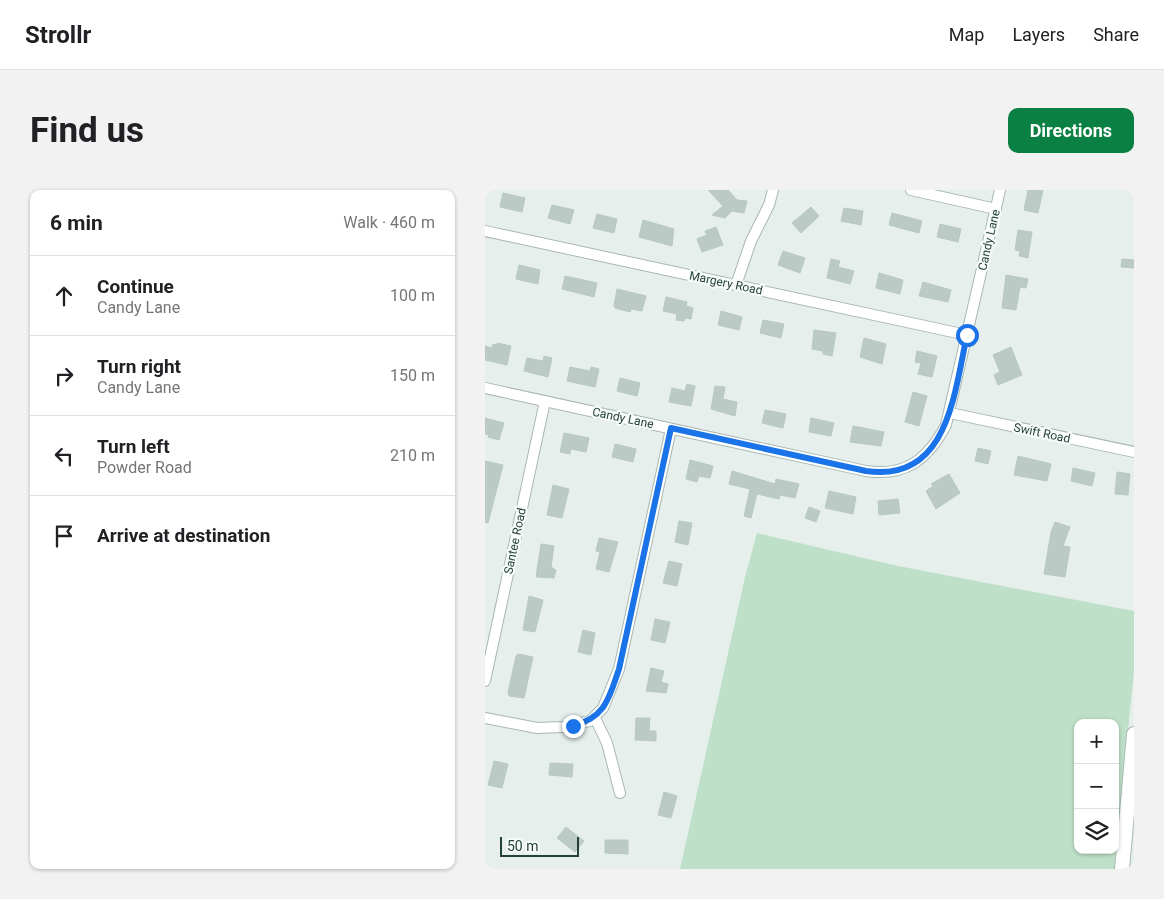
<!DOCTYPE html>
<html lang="en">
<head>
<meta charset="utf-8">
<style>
  :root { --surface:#fff; --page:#f2f2f2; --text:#202124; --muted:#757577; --line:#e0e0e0; --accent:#0b8043 }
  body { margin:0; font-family:Roboto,sans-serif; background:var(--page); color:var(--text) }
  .controls { position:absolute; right:15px; bottom:15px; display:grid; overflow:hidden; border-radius:10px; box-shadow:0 1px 4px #0004 }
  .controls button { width:45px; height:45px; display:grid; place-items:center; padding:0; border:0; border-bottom:1px solid var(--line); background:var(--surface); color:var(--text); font:25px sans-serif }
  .scale { position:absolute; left:15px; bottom:12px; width:79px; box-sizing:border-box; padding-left:5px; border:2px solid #24423a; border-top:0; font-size:14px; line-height:18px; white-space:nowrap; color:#24423a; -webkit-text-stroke:4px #f7fbf9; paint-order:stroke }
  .stop { position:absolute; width:15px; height:15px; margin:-11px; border:4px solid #1a73e8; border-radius:50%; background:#fff }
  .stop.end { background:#1a73e8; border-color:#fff; box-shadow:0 1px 5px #0008 }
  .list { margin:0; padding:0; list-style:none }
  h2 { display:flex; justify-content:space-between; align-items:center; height:65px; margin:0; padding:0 20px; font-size:21px }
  h2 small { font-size:16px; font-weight:400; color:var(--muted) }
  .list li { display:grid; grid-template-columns:32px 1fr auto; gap:15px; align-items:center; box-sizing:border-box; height:80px; padding:0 20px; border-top:1px solid var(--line) }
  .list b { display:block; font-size:19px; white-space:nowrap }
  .list p { margin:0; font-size:16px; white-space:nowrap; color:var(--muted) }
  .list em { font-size:16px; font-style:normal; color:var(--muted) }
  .icon { flex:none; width:28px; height:28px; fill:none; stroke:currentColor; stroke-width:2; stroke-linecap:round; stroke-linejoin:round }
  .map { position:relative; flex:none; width:649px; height:679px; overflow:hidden; border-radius:10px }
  header { display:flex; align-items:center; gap:30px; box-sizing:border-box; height:70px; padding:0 25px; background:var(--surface); border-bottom:1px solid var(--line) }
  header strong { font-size:24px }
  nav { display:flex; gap:28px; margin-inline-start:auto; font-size:18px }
  .intro { display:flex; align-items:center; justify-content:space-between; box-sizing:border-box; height:120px; padding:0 30px }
  h1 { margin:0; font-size:35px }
  .button { padding:12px 22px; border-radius:10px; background:var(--accent); color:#fff; font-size:18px; font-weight:700 }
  main { display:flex; gap:30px; padding:0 30px }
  aside { flex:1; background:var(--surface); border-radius:10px; box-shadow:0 1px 4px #0004 }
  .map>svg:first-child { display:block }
  .green { fill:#bfe0c8; fill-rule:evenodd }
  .building { fill:#bbcac4; stroke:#b8c9c2 }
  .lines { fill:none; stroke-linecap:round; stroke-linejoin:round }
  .street-casing { stroke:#a8b8b2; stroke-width:12 }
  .secondary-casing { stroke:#a4bbb3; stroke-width:16 }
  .street { stroke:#fff; stroke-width:10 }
  .secondary { stroke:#fff; stroke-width:14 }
  .route { stroke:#1a73e8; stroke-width:6 }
  .labels { text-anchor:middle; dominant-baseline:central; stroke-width:4.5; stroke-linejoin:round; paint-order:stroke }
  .street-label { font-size:12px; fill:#24423a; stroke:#f7fbf9 }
</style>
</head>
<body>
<header>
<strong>Strollr</strong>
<nav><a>Map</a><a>Layers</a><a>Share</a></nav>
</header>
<div class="intro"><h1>Find us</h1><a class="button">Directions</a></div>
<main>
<aside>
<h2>6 min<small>Walk · 460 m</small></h2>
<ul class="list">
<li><svg class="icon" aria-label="ahead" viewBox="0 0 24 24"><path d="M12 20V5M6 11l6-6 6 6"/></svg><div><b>Continue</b><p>Candy Lane</p></div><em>100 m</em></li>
<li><svg class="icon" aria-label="right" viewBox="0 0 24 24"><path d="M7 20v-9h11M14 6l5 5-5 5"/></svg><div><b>Turn right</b><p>Candy Lane</p></div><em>150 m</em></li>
<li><svg class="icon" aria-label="left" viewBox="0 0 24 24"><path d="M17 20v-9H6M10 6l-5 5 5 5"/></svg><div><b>Turn left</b><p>Powder Road</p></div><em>210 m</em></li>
<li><svg class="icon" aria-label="arrive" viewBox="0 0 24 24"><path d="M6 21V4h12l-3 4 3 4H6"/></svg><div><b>Arrive at destination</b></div></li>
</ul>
</aside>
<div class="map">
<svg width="649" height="679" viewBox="0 0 649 679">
  <rect width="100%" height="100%" fill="#e6efeb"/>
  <!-- green -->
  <path class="green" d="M272,343L413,376L649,421V481L629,679H195L260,387ZM593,533H630V660H593Z"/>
  <!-- building -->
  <g class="building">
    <path d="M223,0H243L252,10L262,11L259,23L247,21L240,28L227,25L238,16Z"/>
    <path d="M543,0H558L553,23L539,20Z"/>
    <path d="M18,3L40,8L37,22L15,17Z"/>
    <path d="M67,15L89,20L85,34L63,28Z"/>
    <path d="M326,17L334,26L316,43L307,33Z"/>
    <path d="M359,18L378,21L376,35L356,31Z"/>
    <path d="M407,23L437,31L434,43L404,35Z"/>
    <path d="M112,24L132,29L129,43L108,38Z"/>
    <path d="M158,30L189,39L187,56L154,47Z"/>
    <path d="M455,34L476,39L473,52L452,47Z"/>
    <path d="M231,37L238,55L217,62L212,49L222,45L220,41Z"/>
    <path d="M533,40L547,42L543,68L534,66L535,61L530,60Z"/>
    <path d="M298,61L320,68L315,83L293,75Z"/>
    <path d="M346,69L355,71L353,77L369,81L365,94L342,88Z"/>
    <path d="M637,69L649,70V78L636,77Z"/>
    <path d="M34,75L55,80L53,94L31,89Z"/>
    <path d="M394,83L418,90L415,104L391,98Z"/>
    <path d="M521,85L543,89L541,98L535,97L531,120L517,118Z"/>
    <path d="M80,86L112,93L109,107L77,99Z"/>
    <path d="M438,92L466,100L463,112L434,106Z"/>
    <path d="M132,99L161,106L157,121L146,119L145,122L130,118L129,115Z"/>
    <path d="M181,107L202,112L201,116L208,118L206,129L200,128L199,131L191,130L192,124L178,121Z"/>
    <path d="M236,121L257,127L254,140L233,135Z"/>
    <path d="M278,130L299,134L296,148L275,143Z"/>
    <path d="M329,140L351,143L347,166L338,164V161L327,159Z"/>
    <path d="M379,148L401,154L397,174L375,167Z"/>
    <path d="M12,153L26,156L22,175L0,170V156L7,158L8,154L12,155Z"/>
    <path d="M526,157L537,185L513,195L509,185L515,182L508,165Z"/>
    <path d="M432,161L452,166L447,187L433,184L436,173L430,172Z"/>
    <path d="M59,166L67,168L63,187L39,181L42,168L58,171Z"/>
    <path d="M85,177L105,181L106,177L114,179L110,197L82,191Z"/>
    <path d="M135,188L155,193L152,206L132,201Z"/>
    <path d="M202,194L210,196L206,216L184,212L187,198L200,201Z"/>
    <path d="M230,196L240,197L238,209L252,212L250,226L226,219Z"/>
    <path d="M428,202L442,206L434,236L420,232Z"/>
    <path d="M280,220L301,224L298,238L277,233Z"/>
    <path d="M0,228L19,233L14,250L3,247L4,245L0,244Z"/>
    <path d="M326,228L349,233L346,246L324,242Z"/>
    <path d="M368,236L399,242L396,256L365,252Z"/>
    <path d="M79,243L104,248L101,262L86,259L85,264L75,262Z"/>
    <path d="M130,254L151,259L148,272L127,267Z"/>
    <path d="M493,258L506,261L503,274L490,271Z"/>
    <path d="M533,266L566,274L562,291L529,285Z"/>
    <path d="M205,270L228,276L225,288L214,286L212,292L201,289Z"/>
    <path d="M0,271L18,275L3,333L0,332Z"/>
    <path d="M588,278L610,283L607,296L586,291Z"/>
    <path d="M247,281L290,294L291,289L314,294L310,308L295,305L294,309L272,304L266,328L259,326L265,299L244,294Z"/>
    <path d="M632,282L645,284L643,305L630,304Z"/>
    <path d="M464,284L475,303L451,319L441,301L448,296L446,294Z"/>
    <path d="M68,295L84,299L77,328L62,325Z"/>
    <path d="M344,301L371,307L368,324L340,318Z"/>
    <path d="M413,309L415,323L394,325L393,311Z"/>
    <path d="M324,317L335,321L331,332L320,328Z"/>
    <path d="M194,331L207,333L203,355L190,352Z"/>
    <path d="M570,332L585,337L578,356L585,357L580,387L559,384L566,342Z"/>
    <path d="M114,348L133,352L124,382L111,379L115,362L111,361Z"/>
    <path d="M56,354L69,356L66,377L71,380L69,388L51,387Z"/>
    <path d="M184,371L197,374L192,396L178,393Z"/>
    <path d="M44,406L58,410L50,442L38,440Z"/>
    <path d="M170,429L185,432L180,453L166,450Z"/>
    <path d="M98,440L110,443L106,465L93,462Z"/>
    <path d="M33,464L48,467L39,508L24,506L23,502L31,466Z"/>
    <path d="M166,478L179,481L176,492L183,494L181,503L161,501Z"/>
    <path d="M151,528H165L164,541H171V551L150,550Z"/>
    <path d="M9,571L23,574L17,598L3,595Z"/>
    <path d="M65,573L88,574L87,587L64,585Z"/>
    <path d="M179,602L192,606L186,628L173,625Z"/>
    <path d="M81,637L99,651L90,662L72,648Z"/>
    <path d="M120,650H143V664L120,663Z"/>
  </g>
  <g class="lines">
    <!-- street casing -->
    <g class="street-casing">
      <g id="street">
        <path d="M426,0L511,19"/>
        <path d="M0,41L482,145"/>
        <path d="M251,95L266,51L284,15L288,0"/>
        <path d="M0,198L381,281C421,287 443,269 461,235L515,0"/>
        <path d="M465,223L649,262"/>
        <path d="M0,491L60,211"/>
        <path d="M0,528L52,538L78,537L105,531L118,518L134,479L186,239"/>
        <path d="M110,528L122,553L135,603"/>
      </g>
    </g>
    <!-- secondary casing -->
    <g class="secondary-casing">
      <path id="secondary" d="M637,679L649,544"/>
    </g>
    <!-- street -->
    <use href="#street" class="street"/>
    <!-- secondary -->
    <use href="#secondary" class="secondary"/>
  </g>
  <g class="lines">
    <!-- route -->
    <path class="route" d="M88,536C121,527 124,508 134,479L186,238L381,281C463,293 469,204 482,145"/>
  </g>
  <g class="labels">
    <!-- street labels -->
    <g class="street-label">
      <text transform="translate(504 50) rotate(-77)">Candy Lane</text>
      <text transform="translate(241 93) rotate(12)">Margery Road</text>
      <text transform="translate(138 228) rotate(12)">Candy Lane</text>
      <text transform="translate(557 243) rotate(12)">Swift Road</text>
      <text transform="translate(30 351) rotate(-78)">Santee Road</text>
    </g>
  </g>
</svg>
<div class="controls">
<button>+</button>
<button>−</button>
<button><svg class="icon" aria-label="layers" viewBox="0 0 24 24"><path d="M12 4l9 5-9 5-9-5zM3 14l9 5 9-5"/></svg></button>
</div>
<div class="scale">50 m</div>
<div class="stop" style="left:482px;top:145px"></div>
<div class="stop end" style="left:88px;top:536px"></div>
</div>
</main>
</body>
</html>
